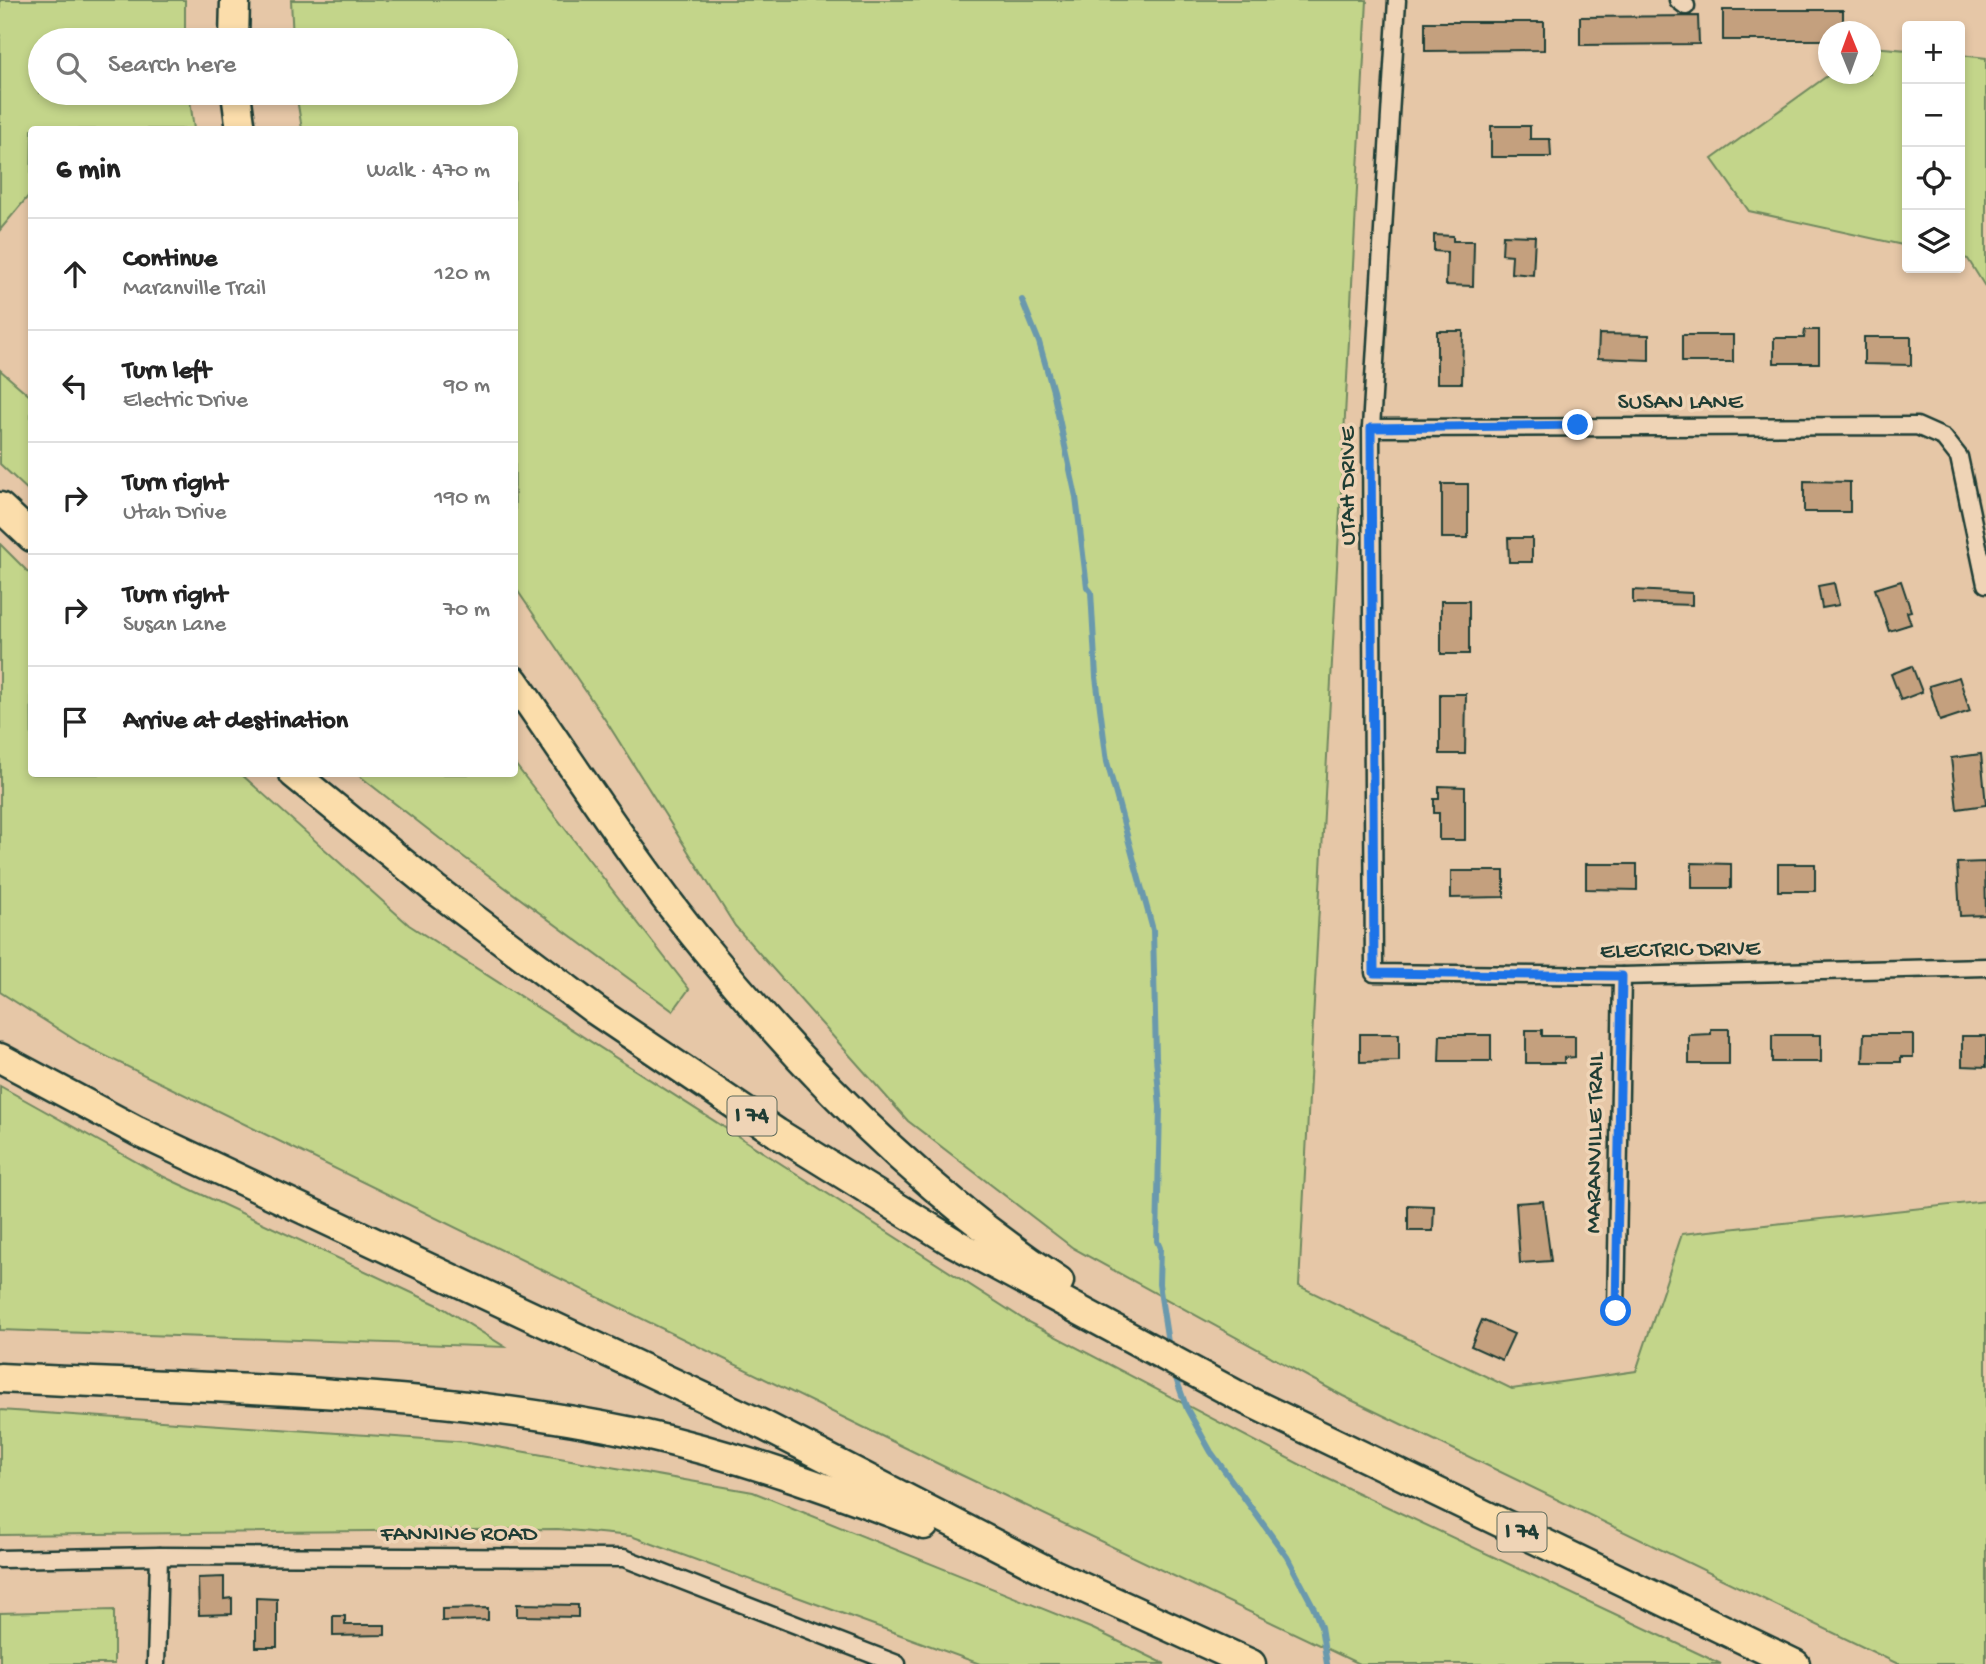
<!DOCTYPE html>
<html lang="en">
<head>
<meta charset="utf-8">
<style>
  :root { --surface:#fff; --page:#f2f2f2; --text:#222; --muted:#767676; --line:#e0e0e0 }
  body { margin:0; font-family:"Gochi Hand",sans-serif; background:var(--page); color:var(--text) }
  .controls { position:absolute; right:21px; top:21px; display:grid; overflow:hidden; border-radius:7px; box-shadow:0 4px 10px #0003 }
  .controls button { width:63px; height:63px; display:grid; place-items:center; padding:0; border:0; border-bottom:2px solid var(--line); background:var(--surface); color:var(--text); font:35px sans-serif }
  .compass { position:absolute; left:1818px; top:21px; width:63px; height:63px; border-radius:50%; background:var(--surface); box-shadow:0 4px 10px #0003; rotate:359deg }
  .stop { position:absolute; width:21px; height:21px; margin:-16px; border:5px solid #1a73e8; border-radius:50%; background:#fff }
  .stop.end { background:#1a73e8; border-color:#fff; box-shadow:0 2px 7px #0008 }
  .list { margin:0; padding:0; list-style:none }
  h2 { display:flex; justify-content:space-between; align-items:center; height:91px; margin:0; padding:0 28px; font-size:30px }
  h2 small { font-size:23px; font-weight:400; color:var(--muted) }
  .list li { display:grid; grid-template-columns:46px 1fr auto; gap:21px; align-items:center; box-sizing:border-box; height:112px; padding:0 28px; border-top:2px solid var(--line) }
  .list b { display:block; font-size:26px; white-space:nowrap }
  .list p { margin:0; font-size:23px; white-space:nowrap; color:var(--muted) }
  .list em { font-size:23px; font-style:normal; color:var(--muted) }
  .icon { flex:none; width:38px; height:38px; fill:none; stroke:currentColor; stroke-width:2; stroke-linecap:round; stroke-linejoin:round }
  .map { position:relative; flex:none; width:1986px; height:1664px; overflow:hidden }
  .search { position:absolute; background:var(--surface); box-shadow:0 4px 10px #0003; left:28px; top:28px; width:490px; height:77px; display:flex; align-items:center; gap:18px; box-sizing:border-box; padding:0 24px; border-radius:38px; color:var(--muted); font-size:26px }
  .panel { position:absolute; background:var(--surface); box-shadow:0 4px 10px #0003; left:28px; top:126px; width:490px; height:651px; border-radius:7px }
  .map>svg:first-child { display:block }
  .green { fill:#c3d58a; stroke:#71895f; stroke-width:2 }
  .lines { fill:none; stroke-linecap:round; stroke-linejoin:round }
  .stream { stroke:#6a99ad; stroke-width:6 }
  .building { fill:#c4a07e; stroke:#1f3d34; stroke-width:2 }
  .minor-casing { stroke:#1f3d34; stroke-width:21 }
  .motorway-casing { stroke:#1f3d34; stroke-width:33 }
  .minor { stroke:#efd4b6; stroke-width:16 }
  .motorway { stroke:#fbddab; stroke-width:28 }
  .route { stroke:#1a73e8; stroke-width:9 }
  .labels { text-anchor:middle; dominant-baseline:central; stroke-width:7; stroke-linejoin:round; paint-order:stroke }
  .shield { fill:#efd4b6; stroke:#5d6a5b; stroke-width:2 }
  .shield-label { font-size:23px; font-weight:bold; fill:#1f3d34 }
  .street-label { font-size:24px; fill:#1f3d34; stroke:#efd4b6 }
</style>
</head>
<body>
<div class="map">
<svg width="1986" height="1664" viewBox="0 0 1986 1664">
  <rect width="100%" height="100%" fill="#e6c7a7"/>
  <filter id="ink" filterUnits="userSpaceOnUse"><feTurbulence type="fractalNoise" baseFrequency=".0143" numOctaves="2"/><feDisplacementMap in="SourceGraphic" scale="14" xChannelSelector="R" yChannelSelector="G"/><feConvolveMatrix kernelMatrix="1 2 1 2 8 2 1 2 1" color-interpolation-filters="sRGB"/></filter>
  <g filter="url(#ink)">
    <!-- green -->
    <g class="green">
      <path d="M0,0H185V40H40V93H189L194,129L32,130L31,193L0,230Z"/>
      <path d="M291,0H1367L1299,1286L1512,1389L1636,1371L1682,1234L1986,1201V1664H1898L1343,1396L1073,1248L908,1121L735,926L608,724L515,587L514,130L302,129L296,93H506V40H293Z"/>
      <path d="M1871,47L1907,50V246L1749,211L1712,159L1830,74H1870Z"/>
      <path d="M1960,55L1986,58V288L1968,259L1960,257Z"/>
      <path d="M0,370L31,397V493L0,464Z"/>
      <path d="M0,544L31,575L32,774H241L409,925L1026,1321L1322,1476L1721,1664H1359L957,1473L83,1045L0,992Z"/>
      <path d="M515,764L689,989L673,1011L457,852L357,774H514Z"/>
      <path d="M0,1086L160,1175L438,1305L505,1347L0,1330Z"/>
      <path d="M0,1410L469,1442L753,1492L1093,1629L1165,1664H980L631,1536L558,1529L0,1535Z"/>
      <path d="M114,1610V1664H0V1613Z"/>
    </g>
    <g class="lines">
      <!-- stream -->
      <g class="stream">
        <path d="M1022,300L1039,342L1053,391L1076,497L1087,587L1091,592L1096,677L1107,762L1153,930L1156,1057L1160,1107L1157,1241L1160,1248L1159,1284L1169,1349"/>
        <path d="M1173,1370L1187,1409L1211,1452L1287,1557L1313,1606L1321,1627L1327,1664"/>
      </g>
    </g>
    <!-- building -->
    <g class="building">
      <path d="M1723,10H1843V32H1828V40H1723Z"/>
      <path d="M1698,16L1699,44L1580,45V17Z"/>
      <path d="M1425,22H1544V50L1425,51Z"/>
      <path d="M1491,126H1530V139H1550L1551,157H1491Z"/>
      <path d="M1434,235L1453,236V241H1474L1473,286L1446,285L1447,252L1434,251Z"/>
      <path d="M1503,235L1535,236L1533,275L1511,273L1512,255L1502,254Z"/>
      <path d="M1805,330H1819V363H1774V338H1804Z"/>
      <path d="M1437,331H1463L1462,383H1437Z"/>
      <path d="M1599,334L1649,335V360L1598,358Z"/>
      <rect x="1682" y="335" width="51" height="27"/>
      <path d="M1864,337H1911V365L1864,364Z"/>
      <path d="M1804,481L1850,482V512H1804Z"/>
      <rect x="1442" y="484" width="26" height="54"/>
      <path d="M1508,538H1532V562H1509Z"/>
      <path d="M1901,581L1911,611L1907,612L1911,624L1889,631L1875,589Z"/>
      <path d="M1834,583L1839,605L1822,608L1818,586Z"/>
      <path d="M1633,590L1692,593V605L1633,603Z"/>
      <rect x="1441" y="601" width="28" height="53"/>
      <path d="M1912,666L1922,692L1901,700L1891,674Z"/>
      <path d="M1959,677L1970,711L1940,721L1929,686Z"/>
      <path d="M1440,694H1466L1465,754H1440Z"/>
      <path d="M1981,754L1986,805L1957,809L1951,758Z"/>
      <path d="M1439,786L1465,787V840H1439V813H1434V799H1439Z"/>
      <path d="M1985,862L1986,915L1960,916L1957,863Z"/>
      <path d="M1692,863L1731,864V888H1692Z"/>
      <path d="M1586,864H1637V890L1586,889Z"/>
      <rect x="1778" y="864" width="37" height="27"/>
      <path d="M1451,871H1504V897L1451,898Z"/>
      <path d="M1711,1029H1729V1064H1689V1035L1711,1034Z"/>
      <path d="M1526,1030H1542V1036H1575V1057L1564,1058V1063H1526Z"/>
      <path d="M1360,1034H1399V1061L1360,1062Z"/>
      <path d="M1864,1034H1913V1057H1901V1062H1863Z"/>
      <path d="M1440,1035H1491V1061H1439Z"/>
      <rect x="1772" y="1035" width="49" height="27"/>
      <path d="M1962,1036H1986V1067L1962,1066Z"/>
      <path d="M1543,1201L1551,1261L1520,1263L1516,1203Z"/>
      <path d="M1408,1205L1434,1206L1433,1231H1408Z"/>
      <path d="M1482,1320L1514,1334L1502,1360L1471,1346Z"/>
      <path d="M224,1577V1599L232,1598V1614L199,1615L198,1578Z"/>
      <path d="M256,1598L277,1599V1647H256Z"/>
      <path d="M517,1604L578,1605V1617L517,1616Z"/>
      <path d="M488,1608V1620L442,1621V1609Z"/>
      <path d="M333,1616H345V1625H385V1635L333,1636Z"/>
    </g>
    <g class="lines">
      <!-- minor casing -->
      <g class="minor-casing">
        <g id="minor">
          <path d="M1397,0L1371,428L1374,973L1622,976L1986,967"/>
          <path d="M1678,0L1686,6"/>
          <path d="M1371,428L1917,426L1944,438L1959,457L1986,584"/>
          <path d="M1616,1311L1622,976"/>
          <path d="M0,1559L159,1556L624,1558L897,1664"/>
          <path d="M156,1664L159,1556"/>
        </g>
      </g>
      <!-- motorway casing -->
      <g class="motorway-casing">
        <g id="motorway">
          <path d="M234,40L235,0"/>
          <path d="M236,93L241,130"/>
          <path d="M0,507L32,537"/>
          <path d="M514,681C579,774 640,871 712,957C812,1078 927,1195 1059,1281"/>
          <path d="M294,774L436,890L595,1010L777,1133L953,1242L1248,1401L1795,1664"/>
          <path d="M0,1058L137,1131L765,1426L1053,1574L1251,1664"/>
          <path d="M0,1378C212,1388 429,1389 637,1433C736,1455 831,1489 924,1525"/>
        </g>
      </g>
      <!-- minor -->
      <use href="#minor" class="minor"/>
      <!-- motorway -->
      <use href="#motorway" class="motorway"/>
    </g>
  </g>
  <g class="lines" filter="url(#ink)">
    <!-- route -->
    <path class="route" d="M1578,425L1371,428L1374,973L1622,976L1616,1311"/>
  </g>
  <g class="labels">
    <!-- shield labels -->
    <g class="shield">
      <rect x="727.5" y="1096.5" width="49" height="39" rx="5"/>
      <rect x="1497.5" y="1512.5" width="49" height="39" rx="5"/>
    </g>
    <g class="shield-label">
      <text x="752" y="1116">I 74</text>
      <text x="1522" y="1532">I 74</text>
    </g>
    <!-- street labels -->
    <g class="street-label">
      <text x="1680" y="403">SUSAN LANE</text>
      <text transform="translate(1349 486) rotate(-90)">UTAH DRIVE</text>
      <text transform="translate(1680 951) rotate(-1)">ELECTRIC DRIVE</text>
      <text transform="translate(1596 1143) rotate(-89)">MARANVILLE TRAIL</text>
      <text x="459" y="1535">FANNING ROAD</text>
    </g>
  </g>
</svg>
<div class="controls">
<button>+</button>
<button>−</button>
<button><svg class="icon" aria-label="locate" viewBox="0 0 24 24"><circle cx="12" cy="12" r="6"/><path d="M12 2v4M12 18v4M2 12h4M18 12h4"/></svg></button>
<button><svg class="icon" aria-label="layers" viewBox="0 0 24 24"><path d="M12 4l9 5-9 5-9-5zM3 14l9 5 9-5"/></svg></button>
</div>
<svg class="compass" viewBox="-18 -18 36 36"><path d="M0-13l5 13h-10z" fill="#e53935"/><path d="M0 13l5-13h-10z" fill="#767676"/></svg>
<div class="stop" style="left:1616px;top:1311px"></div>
<div class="stop end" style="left:1578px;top:425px"></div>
<div class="search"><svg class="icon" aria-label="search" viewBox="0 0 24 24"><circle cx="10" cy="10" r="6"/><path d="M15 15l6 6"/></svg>Search here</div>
<section class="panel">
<h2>6 min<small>Walk · 470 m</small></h2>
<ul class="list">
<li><svg class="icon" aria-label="ahead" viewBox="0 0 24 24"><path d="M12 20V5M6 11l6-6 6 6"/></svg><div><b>Continue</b><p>Maranville Trail</p></div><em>120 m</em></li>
<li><svg class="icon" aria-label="left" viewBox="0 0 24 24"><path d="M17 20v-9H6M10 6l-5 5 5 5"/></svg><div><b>Turn left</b><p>Electric Drive</p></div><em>90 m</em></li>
<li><svg class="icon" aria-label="right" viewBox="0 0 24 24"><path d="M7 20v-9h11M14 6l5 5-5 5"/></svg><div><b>Turn right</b><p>Utah Drive</p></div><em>190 m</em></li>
<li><svg class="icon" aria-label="right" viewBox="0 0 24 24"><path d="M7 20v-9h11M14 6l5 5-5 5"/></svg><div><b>Turn right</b><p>Susan Lane</p></div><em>70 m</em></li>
<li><svg class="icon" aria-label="arrive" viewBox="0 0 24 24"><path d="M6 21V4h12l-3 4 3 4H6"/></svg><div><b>Arrive at destination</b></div></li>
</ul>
</section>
</div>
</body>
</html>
